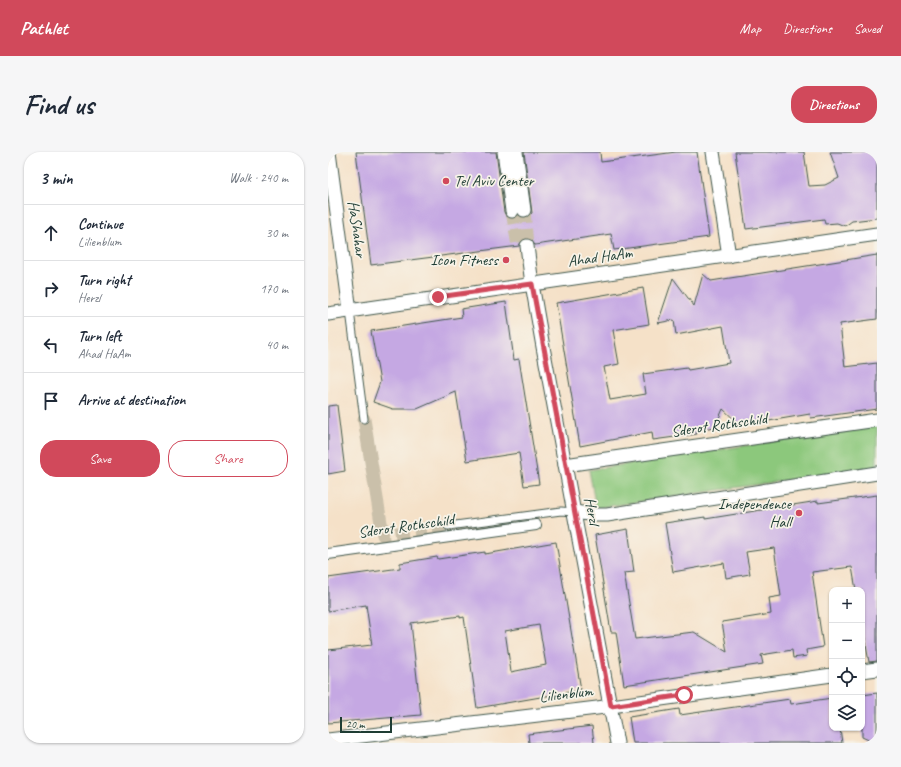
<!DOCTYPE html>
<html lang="en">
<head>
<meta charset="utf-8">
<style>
  :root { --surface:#fff; --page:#f6f6f7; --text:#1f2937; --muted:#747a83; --line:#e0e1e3; --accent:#d1495b }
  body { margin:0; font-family:Caveat,sans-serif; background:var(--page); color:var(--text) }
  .controls { position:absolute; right:12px; bottom:12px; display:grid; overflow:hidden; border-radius:8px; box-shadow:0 1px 3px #0004 }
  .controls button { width:36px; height:36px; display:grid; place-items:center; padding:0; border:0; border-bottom:1px solid var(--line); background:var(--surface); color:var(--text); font:20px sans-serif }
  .scale { position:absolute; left:12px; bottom:10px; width:52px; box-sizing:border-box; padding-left:4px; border:2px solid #1f3d34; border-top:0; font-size:11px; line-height:14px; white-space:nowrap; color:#1f3d34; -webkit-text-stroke:3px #f7f3e8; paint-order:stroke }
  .stop { position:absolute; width:12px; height:12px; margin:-9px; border:3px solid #d1495b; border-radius:50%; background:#fff }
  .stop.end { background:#d1495b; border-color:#fff; box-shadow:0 1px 4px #0008 }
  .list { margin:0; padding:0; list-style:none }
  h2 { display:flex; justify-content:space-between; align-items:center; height:52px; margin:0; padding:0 16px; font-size:17px }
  h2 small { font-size:13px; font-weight:400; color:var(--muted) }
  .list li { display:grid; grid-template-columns:26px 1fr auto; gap:12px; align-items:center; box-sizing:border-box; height:56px; padding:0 16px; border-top:1px solid var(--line) }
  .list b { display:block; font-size:15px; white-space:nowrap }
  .list p { margin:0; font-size:13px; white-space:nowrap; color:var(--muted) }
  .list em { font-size:13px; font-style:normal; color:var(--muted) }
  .actions { display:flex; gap:8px; padding:12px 16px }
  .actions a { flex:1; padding:9px 0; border:1px solid var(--accent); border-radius:16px; text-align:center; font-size:14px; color:var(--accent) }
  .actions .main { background:var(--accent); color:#fff }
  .icon { flex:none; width:22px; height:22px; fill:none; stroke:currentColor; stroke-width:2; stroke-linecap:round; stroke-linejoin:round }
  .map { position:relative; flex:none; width:549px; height:591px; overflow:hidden; border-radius:16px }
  header { display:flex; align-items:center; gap:24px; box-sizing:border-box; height:56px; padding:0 20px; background:var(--accent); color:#fff }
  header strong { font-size:19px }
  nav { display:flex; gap:22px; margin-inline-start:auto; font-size:14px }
  .intro { display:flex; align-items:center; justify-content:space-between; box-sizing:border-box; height:96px; padding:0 24px }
  h1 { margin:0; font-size:28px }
  .button { padding:10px 18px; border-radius:16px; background:var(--accent); color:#fff; font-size:14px; font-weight:700 }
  main { display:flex; gap:24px; padding:0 24px }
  aside { flex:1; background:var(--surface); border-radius:16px; box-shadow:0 1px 3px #0004 }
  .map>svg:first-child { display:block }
  .green { fill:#8cc87c; stroke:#568258 }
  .building { fill:#c5a8e3; fill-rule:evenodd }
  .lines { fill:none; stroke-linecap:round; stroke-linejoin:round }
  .minor-tunnel { stroke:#cac0aa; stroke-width:13; stroke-dasharray:13 6; stroke-linecap:butt }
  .service-casing { stroke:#3f564a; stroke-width:9 }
  .pedestrian-casing { stroke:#3f564a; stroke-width:12 }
  .minor-casing { stroke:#3f564a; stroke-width:15 }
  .service { stroke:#fff; stroke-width:7 }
  .pedestrian { stroke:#fff; stroke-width:10 }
  .minor { stroke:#fff; stroke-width:13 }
  .route { stroke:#d1495b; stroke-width:5 }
  .poi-dot { fill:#d1495b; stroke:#f7f3e8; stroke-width:1.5 }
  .labels { text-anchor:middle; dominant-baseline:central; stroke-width:3.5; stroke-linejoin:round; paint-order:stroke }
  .poi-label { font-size:16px; fill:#1f3d34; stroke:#f7f3e8; text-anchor:end }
  .street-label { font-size:16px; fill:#1f3d34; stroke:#f7f3e8 }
</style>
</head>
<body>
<header>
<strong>Pathlet</strong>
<nav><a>Map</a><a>Directions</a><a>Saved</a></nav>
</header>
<div class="intro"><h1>Find us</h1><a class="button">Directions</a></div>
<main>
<aside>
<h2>3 min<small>Walk · 240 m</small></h2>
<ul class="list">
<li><svg class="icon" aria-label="ahead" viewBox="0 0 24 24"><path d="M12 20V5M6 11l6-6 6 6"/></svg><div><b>Continue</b><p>Lilienblum</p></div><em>30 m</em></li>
<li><svg class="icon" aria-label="right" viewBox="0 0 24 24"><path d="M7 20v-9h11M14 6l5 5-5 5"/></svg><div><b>Turn right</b><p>Herzl</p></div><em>170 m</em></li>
<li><svg class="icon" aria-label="left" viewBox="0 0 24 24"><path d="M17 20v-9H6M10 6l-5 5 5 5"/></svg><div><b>Turn left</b><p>Ahad HaAm</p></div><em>40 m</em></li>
<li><svg class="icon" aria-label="arrive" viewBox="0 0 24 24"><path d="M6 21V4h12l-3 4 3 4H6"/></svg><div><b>Arrive at destination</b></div></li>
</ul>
<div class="actions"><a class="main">Save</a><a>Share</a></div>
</aside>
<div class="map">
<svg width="549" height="591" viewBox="0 0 549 591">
  <rect width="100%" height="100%" fill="#f7f3e8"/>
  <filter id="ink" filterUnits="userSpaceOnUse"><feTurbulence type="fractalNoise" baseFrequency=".025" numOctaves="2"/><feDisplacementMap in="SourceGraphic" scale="8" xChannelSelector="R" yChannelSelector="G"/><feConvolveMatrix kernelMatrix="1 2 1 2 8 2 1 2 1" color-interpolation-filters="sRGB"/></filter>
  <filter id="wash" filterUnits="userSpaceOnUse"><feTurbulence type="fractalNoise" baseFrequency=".012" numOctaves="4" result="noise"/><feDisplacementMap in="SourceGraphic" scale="16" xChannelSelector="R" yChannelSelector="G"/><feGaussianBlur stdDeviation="0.9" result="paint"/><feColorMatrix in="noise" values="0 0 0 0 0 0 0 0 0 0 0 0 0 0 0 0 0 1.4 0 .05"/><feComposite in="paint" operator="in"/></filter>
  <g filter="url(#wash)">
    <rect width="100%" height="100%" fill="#f5e1c8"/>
    <!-- green -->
    <path class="green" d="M549,273V315L268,356L261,318Z"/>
    <g id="blocks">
      <!-- building -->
      <g class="building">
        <path d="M28,0H168L176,60L178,64L185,67L190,63L197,66L204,61L196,0H272L273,10L348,0H369L381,85L286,98L283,82L207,93L202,87L198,86L194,88L191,94L43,113Z"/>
        <path d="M407,0H476L481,34L497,33L511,26L502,0H549V66L524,69L517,74L509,71L497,72L496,67L418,77Z"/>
        <path d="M549,103V167L512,172L517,215L549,211V257L483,266L482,262L429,271V268L409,270L395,257L387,275L368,278L369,282L325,288L324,280L252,294L228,151L315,136L321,172L285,178L291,212L276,215L282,248L318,242L315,222L359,216L360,218L401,211L395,174L348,183L346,168L330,171L345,126L366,154L375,122L383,129Z"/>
        <path d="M178,150L186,208L191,207L211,332L196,334L191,301L139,309L128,240L89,257H65L45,250L52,230L43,179L134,165L133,157Z"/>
        <path d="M9,253L17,319L0,322V254Z"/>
        <path d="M549,343V509L541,510L534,471V438H528L524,415L484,420L495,495L478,498L479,504L465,506L464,498L433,503L435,512L296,533L288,480H283L267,383L300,377L306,420L296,421L307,487L366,480L399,500L394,470L443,462L441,446L453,444L446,396L418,400L422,422L398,426L396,411L345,420L337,371L377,365V367L490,349V351Z"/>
        <path d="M228,390L253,538L149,556L136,465L132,466V464L83,471L93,563L0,571V498L44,493L38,453L0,459V426L72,416V411L109,405L110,407L157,400V402ZM211,473L218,513L183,520L177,479Z"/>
        <path d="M549,541V591H547L534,585V543Z"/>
        <path d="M504,546V576H512L514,591H305L301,565L351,557L352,563L462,547L463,552Z"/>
        <path d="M264,574L266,591H201L200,582Z"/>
      </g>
    </g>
  </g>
  <g filter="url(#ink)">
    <use href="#blocks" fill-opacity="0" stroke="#3f564a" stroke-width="1"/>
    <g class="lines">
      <!-- minor-tunnel -->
      <g class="minor-tunnel">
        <path d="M196,58L199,94"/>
        <path d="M184,59L190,94"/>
        <path d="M55,383L36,267L55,383L120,374"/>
      </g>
      <!-- service casing -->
      <g class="service-casing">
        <g id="service">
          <path d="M22,159L36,267"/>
          <path d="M120,374L233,359L246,360"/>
        </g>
      </g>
      <!-- pedestrian casing -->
      <g class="pedestrian-casing">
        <path id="pedestrian" d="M0,402L208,373"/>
      </g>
      <!-- minor casing -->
      <g class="minor-casing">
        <g id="minor">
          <path d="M1,0L22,159"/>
          <path d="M176,0L184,59"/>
          <path d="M188,0L196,58"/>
          <path d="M385,0L401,104"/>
          <path d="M199,94L204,132L215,195L289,591"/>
          <path d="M0,162L549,82"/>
          <path d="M237,313L549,268"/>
          <path d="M246,360L268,363H279L549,321"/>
          <path d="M534,519L549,517"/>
          <path d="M0,588L269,556L504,523"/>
        </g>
      </g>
      <!-- service -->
      <use href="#service" class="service"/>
      <!-- pedestrian -->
      <use href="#pedestrian" class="pedestrian"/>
      <!-- minor -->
      <use href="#minor" class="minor"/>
    </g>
  </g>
  <g class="lines" filter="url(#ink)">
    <!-- route -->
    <path class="route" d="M110,145L204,132L283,554L356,543"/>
  </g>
  <!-- markers -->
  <g class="poi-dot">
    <circle cx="118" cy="29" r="4"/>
    <circle cx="178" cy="108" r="4"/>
    <circle cx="471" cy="361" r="4"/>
  </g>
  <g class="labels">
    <!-- poi labels -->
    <g class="poi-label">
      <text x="126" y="29" text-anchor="start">Tel Aviv Center</text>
      <text x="170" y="108">Icon Fitness</text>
      <text x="463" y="352">Independence<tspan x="463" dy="18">Hall</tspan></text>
    </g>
    <!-- street labels -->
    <g class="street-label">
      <text transform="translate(29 77) rotate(82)">HaShahar</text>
      <text transform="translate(272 105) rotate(-8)">Ahad HaAm</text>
      <text transform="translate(391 273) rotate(-8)">Sderot Rothschild</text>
      <text transform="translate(264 359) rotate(79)">Herzl</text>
      <text transform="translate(78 374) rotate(-8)">Sderot Rothschild</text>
      <text transform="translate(238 542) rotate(-7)">Lilienblum</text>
    </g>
  </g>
</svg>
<div class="controls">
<button>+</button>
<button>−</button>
<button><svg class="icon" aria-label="locate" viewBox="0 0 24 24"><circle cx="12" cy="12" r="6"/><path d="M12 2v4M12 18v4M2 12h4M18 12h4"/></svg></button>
<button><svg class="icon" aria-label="layers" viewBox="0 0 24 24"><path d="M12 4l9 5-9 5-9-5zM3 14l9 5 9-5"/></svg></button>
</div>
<div class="scale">20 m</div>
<div class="stop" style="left:356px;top:543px"></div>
<div class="stop end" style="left:110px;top:145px"></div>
</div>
</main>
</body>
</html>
